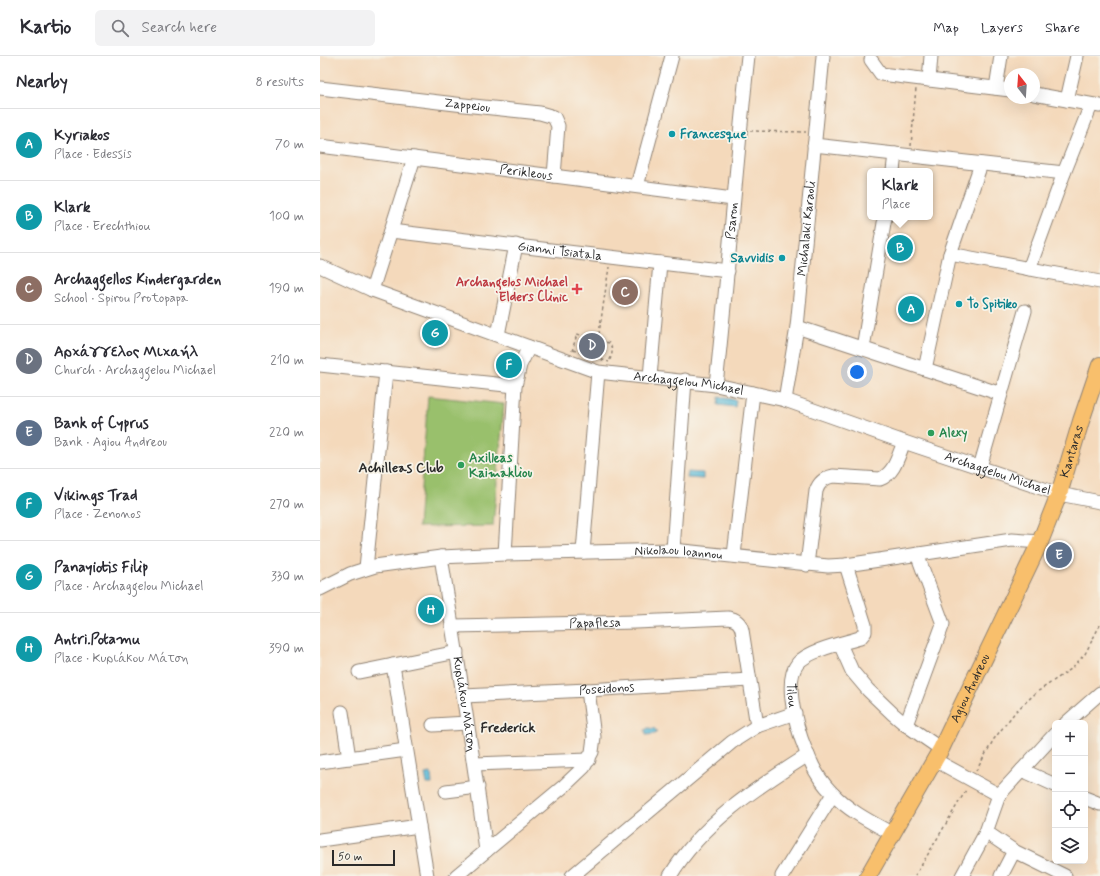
<!DOCTYPE html>
<html lang="en">
<head>
<meta charset="utf-8">
<style>
  :root { --surface:#fff; --page:#f2f2f3; --text:#2b2b33; --muted:#7c7c81; --line:#e1e1e2; --accent:#d1495b }
  body { margin:0; font-family:Mynerve,sans-serif; background:var(--page); color:var(--text) }
  .controls { position:absolute; right:12px; bottom:12px; display:grid; overflow:hidden; border-radius:6px; box-shadow:0 4px 16px #0002 }
  .controls button { width:36px; height:36px; display:grid; place-items:center; padding:0; border:0; border-bottom:1px solid var(--line); background:var(--surface); color:var(--text); font:20px sans-serif }
  .compass { position:absolute; left:684px; top:12px; width:36px; height:36px; border-radius:50%; background:var(--surface); box-shadow:0 4px 16px #0002; rotate:343deg }
  .scale { position:absolute; left:12px; bottom:10px; width:63px; box-sizing:border-box; padding-left:4px; border:2px solid #2b2b2b; border-top:0; font-size:11px; line-height:14px; white-space:nowrap; color:#2b2b2b; -webkit-text-stroke:3px #f7f3e8; paint-order:stroke }
  .you { position:absolute; left:537px; top:316px; width:14px; height:14px; margin:-10px; border:3px solid #fff; border-radius:50%; background:#1a73e8; box-shadow:0 0 0 6px #1a73e833 }
  .badge { display:grid; place-items:center; width:26px; height:26px; border-radius:50%; background:var(--accent); color:#fff; font-size:13px; font-weight:700 }
  .pin { position:absolute; translate:-50% -50%; border:2px solid #fff; box-shadow:0 1px 4px #0006 }
  .popup { position:absolute; left:547px; top:112px; width:66px; height:52px; box-sizing:border-box; display:grid; place-content:center; border-radius:6px; background:var(--surface); filter:drop-shadow(0 1px 3px #0005); font-size:13px; white-space:nowrap; color:var(--muted) }
  .popup b { font-size:15px; color:var(--text) }
  .popup::after { content:''; position:absolute; left:50%; top:100%; margin-left:-8px; border:8px solid transparent; border-top-color:var(--surface) }
  .list { margin:0; padding:0; list-style:none }
  h2 { display:flex; justify-content:space-between; align-items:center; height:52px; margin:0; padding:0 16px; font-size:17px }
  h2 small { font-size:13px; font-weight:400; color:var(--muted) }
  .list li { display:grid; grid-template-columns:26px 1fr auto; gap:12px; align-items:center; box-sizing:border-box; height:72px; padding:0 16px; border-top:1px solid var(--line) }
  .list b { display:block; font-size:15px; white-space:nowrap }
  .list p { margin:0; font-size:13px; white-space:nowrap; color:var(--muted) }
  .list em { font-size:13px; font-style:normal; color:var(--muted) }
  .icon { flex:none; width:22px; height:22px; fill:none; stroke:currentColor; stroke-width:2; stroke-linecap:round; stroke-linejoin:round }
  .map { position:relative; flex:none; width:780px; height:820px; overflow:hidden }
  header { display:flex; align-items:center; gap:24px; box-sizing:border-box; height:56px; padding:0 20px; background:var(--surface); border-bottom:1px solid var(--line) }
  header strong { font-size:19px }
  nav { display:flex; gap:22px; margin-inline-start:auto; font-size:14px }
  .search { width:280px; height:36px; background:var(--page); display:flex; align-items:center; gap:10px; box-sizing:border-box; padding:0 14px; border-radius:6px; color:var(--muted); font-size:15px }
  main { display:flex }
  aside { flex:1; background:var(--surface) }
  .map>svg:first-child { display:block }
  .green { fill:#99c06c; stroke:#62764c }
  .water { fill:#57b7d6; stroke:#417180 }
  .lines { fill:none; stroke-linecap:round; stroke-linejoin:round }
  .minor-casing { stroke:#908273; stroke-width:15 }
  .major-casing { stroke:#908273; stroke-width:18 }
  .path { stroke:#908273; stroke-width:1.5; stroke-dasharray:3 3; stroke-linecap:butt }
  .minor { stroke:#fff; stroke-width:13 }
  .major { stroke:#f8bf6c; stroke-width:16 }
  .culture-dot { fill:#0f9aa8; stroke:#f7f3e8; stroke-width:1.5 }
  .health-dot { fill:#e0444e; stroke:#f7f3e8; stroke-width:1.5 }
  .leisure-dot { fill:#2e9e5b; stroke:#f7f3e8; stroke-width:1.5 }
  .labels { text-anchor:middle; dominant-baseline:central; stroke-width:3.5; stroke-linejoin:round; paint-order:stroke }
  .street-label { font-size:13px; fill:#2b2b2b; stroke:#f7f3e8 }
  .culture-label { font-size:13px; font-weight:bold; fill:#0d838f; stroke:#f7f3e8; text-anchor:start }
  .health-label { font-size:13px; font-weight:bold; fill:#be3a42; stroke:#f7f3e8; text-anchor:end }
  .leisure-label { font-size:13px; font-weight:bold; fill:#27864d; stroke:#f7f3e8; text-anchor:start }
  .neighbourhood-label { font-size:14px; font-weight:bold; fill:#2b2b2b; stroke:#f7f3e8 }
</style>
</head>
<body>
<header>
<strong>Kartio</strong>
<div class="search"><svg class="icon" aria-label="search" viewBox="0 0 24 24"><circle cx="10" cy="10" r="6"/><path d="M15 15l6 6"/></svg>Search here</div>
<nav><a>Map</a><a>Layers</a><a>Share</a></nav>
</header>
<main>
<aside>
<h2>Nearby<small>8 results</small></h2>
<ul class="list">
<li><span class="badge" style="background:#0f9aa8">A</span><div><b>Kyriakos</b><p>Place · Edessis</p></div><em>70 m</em></li>
<li><span class="badge" style="background:#0f9aa8">B</span><div><b>Klark</b><p>Place · Erechthiou</p></div><em>100 m</em></li>
<li><span class="badge" style="background:#8d6e63">C</span><div><b>Archaggellos Kindergarden</b><p>School · Spirou Protopapa</p></div><em>190 m</em></li>
<li><span class="badge" style="background:#6b7280">D</span><div><b>Αρχάγγελος Μιχαήλ</b><p>Church · Archaggelou Michael</p></div><em>210 m</em></li>
<li><span class="badge" style="background:#5c6f8a">E</span><div><b>Bank of Cyprus</b><p>Bank · Agiou Andreou</p></div><em>220 m</em></li>
<li><span class="badge" style="background:#0f9aa8">F</span><div><b>Vikings Trad</b><p>Place · Zenonos</p></div><em>270 m</em></li>
<li><span class="badge" style="background:#0f9aa8">G</span><div><b>Panayiotis Filip</b><p>Place · Archaggelou Michael</p></div><em>330 m</em></li>
<li><span class="badge" style="background:#0f9aa8">H</span><div><b>Antri.Potamu</b><p>Place · Κυριάκου Μάτση</p></div><em>390 m</em></li>
</ul>
</aside>
<div class="map">
<svg width="780" height="820" viewBox="0 0 780 820">
  <rect width="100%" height="100%" fill="#f7f3e8"/>
  <filter id="ink" filterUnits="userSpaceOnUse"><feTurbulence type="fractalNoise" baseFrequency=".025" numOctaves="2"/><feDisplacementMap in="SourceGraphic" scale="8" xChannelSelector="R" yChannelSelector="G"/><feConvolveMatrix kernelMatrix="1 2 1 2 8 2 1 2 1" color-interpolation-filters="sRGB"/></filter>
  <filter id="wash" filterUnits="userSpaceOnUse"><feTurbulence type="fractalNoise" baseFrequency=".012" numOctaves="4" result="noise"/><feDisplacementMap in="SourceGraphic" scale="16" xChannelSelector="R" yChannelSelector="G"/><feGaussianBlur stdDeviation="0.9" result="paint"/><feColorMatrix in="noise" values="0 0 0 0 0 0 0 0 0 0 0 0 0 0 0 0 0 1.4 0 .05"/><feComposite in="paint" operator="in"/></filter>
  <g filter="url(#wash)">
    <rect width="100%" height="100%" fill="#f4d9bb"/>
    <!-- green -->
    <path class="green" d="M108,340L184,348L173,470L98,471Z"/>
    <!-- water -->
    <g class="water">
      <path d="M399,341L416,344L415,351L398,349Z"/>
      <path d="M368,416L383,417V423L367,422Z"/>
      <path d="M328,672L335,673L337,676L335,678L326,679L325,674Z"/>
      <path d="M111,717L112,728H107L105,718Z"/>
    </g>
  </g>
  <g filter="url(#ink)">
    <g class="lines">
      <!-- minor casing -->
      <g class="minor-casing">
        <g id="minor">
          <path d="M551,4L561,18L690,34"/>
          <path d="M609,24L611,0"/>
          <path id="s1" d="M0,32L144,49L220,57L234,61L238,70L234,120"/>
          <path d="M676,32L681,0"/>
          <path d="M714,38L780,50"/>
          <path d="M747,44L757,0"/>
          <path d="M494,89L744,117"/>
          <path id="s2" d="M0,90L413,143"/>
          <path d="M573,115L575,98"/>
          <path d="M317,130L352,0"/>
          <path id="s3" d="M71,175L408,215"/>
          <path d="M630,198L780,226"/>
          <path id="s4" d="M0,210L52,234L278,316L396,329L465,344L584,386L739,438L780,446"/>
          <path d="M709,213L744,117L771,49"/>
          <path d="M52,234L94,102"/>
          <path d="M477,271L681,338"/>
          <path d="M178,279L196,189"/>
          <path d="M543,292L565,161"/>
          <path d="M0,309L195,330"/>
          <path d="M605,313L630,198L661,108"/>
          <path d="M330,321L340,207"/>
          <path id="s5" d="M396,329C408,219 416,109 428,0"/>
          <path id="s6" d="M465,344L477,271L503,0"/>
          <path d="M660,411L705,255"/>
          <path d="M353,494L365,324"/>
          <path d="M263,496L278,316"/>
          <path d="M185,498L195,330L200,309L209,291"/>
          <path d="M414,499L433,337"/>
          <path id="s7" d="M121,501C137,599 153,697 166,795"/>
          <path d="M487,509L496,435C499,426 504,422 513,420L560,423C575,417 578,400 584,386"/>
          <path id="s8" d="M526,509L545,569V576L540,582C524,587 489,594 478,607C461,627 480,684 491,706C496,718 504,729 513,738C529,755 551,766 571,777"/>
          <path d="M46,512L66,316"/>
          <path id="s9" d="M0,533L30,518L55,510L121,501L185,498L353,494L508,510L526,509L692,484L720,486"/>
          <path id="s10" d="M133,570L316,566L408,562C416,563 420,566 422,574L437,670"/>
          <path d="M520,588L532,615L548,634L573,658L586,669L621,693"/>
          <path d="M73,609L107,820"/>
          <path d="M39,616L137,596"/>
          <path id="s11" d="M144,640L268,634L429,624"/>
          <path d="M22,656L29,702"/>
          <path d="M746,667L780,637"/>
          <path d="M113,669L147,667"/>
          <path d="M586,669L623,568L597,498"/>
          <path d="M615,704L679,739"/>
          <path d="M0,706L86,694"/>
          <path d="M155,708L269,704"/>
          <path d="M702,714L735,729"/>
          <path d="M126,735L158,731"/>
          <path d="M765,742L780,748"/>
          <path d="M666,776L694,795L745,820"/>
          <path d="M0,784L99,770"/>
          <path d="M136,820L244,730L264,711L272,696L274,681L268,634"/>
          <path d="M252,820L412,686L437,670L475,657"/>
          <path d="M350,820C383,766 436,732 488,699"/>
          <path d="M462,820L513,738"/>
          <path d="M642,820L666,776L679,739L735,678"/>
          <path d="M681,820L694,795"/>
        </g>
      </g>
      <!-- major casing -->
      <g class="major-casing">
        <g id="major">
          <path id="s12" d="M548,820L621,693L720,486L739,438L761,365L780,309"/>
        </g>
      </g>
      <!-- path -->
      <g class="path">
        <path d="M430,75L486,76"/>
        <path d="M591,90L596,32"/>
        <path d="M278,284L289,211"/>
        <path d="M253,294L289,306"/>
        <path d="M252,295L257,278L289,287C294,294 292,299 289,306"/>
        <path d="M656,715L674,683L696,655L717,636L751,613L765,598L780,569"/>
        <path d="M595,820L646,734"/>
      </g>
      <!-- minor -->
      <use href="#minor" class="minor"/>
      <!-- major -->
      <use href="#major" class="major"/>
    </g>
  </g>
  <!-- markers -->
  <g class="culture-dot">
    <circle cx="352" cy="78" r="4"/>
    <circle cx="462" cy="202" r="4"/>
    <circle cx="639" cy="248" r="4"/>
  </g>
  <path class="health-dot" d="M255 227h4v4h4v4h-4v4h-4v-4h-4v-4h4z"/>
  <g class="leisure-dot">
    <circle cx="611" cy="377" r="4"/>
    <circle cx="141" cy="409" r="4"/>
  </g>
  <g class="labels">
    <!-- street labels -->
    <g class="street-label">
      <text stroke="none"><textPath href="#s1" startOffset="148">Zappeiou</textPath></text>
      <text stroke="none"><textPath href="#s2" startOffset="208">Perikleous</textPath></text>
      <text stroke="none"><textPath href="#s5" startOffset="165">Psaron</textPath></text>
      <text stroke="none"><textPath href="#s6" startOffset="173">Michalaki Karaoli</textPath></text>
      <text stroke="none"><textPath href="#s3" startOffset="170">Gianni Tsiatala</textPath></text>
      <text stroke="none"><textPath href="#s4" startOffset="389">Archaggelou Michael</textPath></text>
      <text stroke="none"><textPath href="#s12" startOffset="472">Kantaras</textPath></text>
      <text stroke="none"><textPath href="#s4" startOffset="712">Archaggelou Michael</textPath></text>
      <text stroke="none"><textPath href="#s9" startOffset="364">Nikolaou Ioannou</textPath></text>
      <text stroke="none"><textPath href="#s10" startOffset="142">Papaflesa</textPath></text>
      <text stroke="none"><textPath href="#s11" startOffset="143">Poseidonos</textPath></text>
      <text stroke="none"><textPath href="#s12" startOffset="214">Agiou Andreou</textPath></text>
      <text stroke="none"><textPath href="#s8" startOffset="179">Tilou</textPath></text>
      <text stroke="none"><textPath href="#s7" startOffset="149">Κυριάκου Μάτση</textPath></text>
    </g>
    <!-- culture labels -->
    <g class="culture-label">
      <text x="360" y="78">Francesque</text>
      <text x="454" y="202" text-anchor="end">Savvidis</text>
      <text x="647" y="248">To Spitiko</text>
    </g>
    <!-- health labels -->
    <g class="health-label">
      <text x="248" y="226">Archangelos Michael<tspan x="248" dy="15">Elders Clinic</tspan></text>
    </g>
    <!-- leisure labels -->
    <g class="leisure-label">
      <text x="619" y="377">Alexy</text>
      <text x="149" y="402">Axilleas<tspan x="149" dy="15">Kaimakliou</tspan></text>
    </g>
    <!-- neighbourhood labels -->
    <g class="neighbourhood-label">
      <text x="81" y="412">Achilleas Club</text>
      <text x="188" y="672">Frederick</text>
    </g>
  </g>
</svg>
<div class="controls">
<button>+</button>
<button>−</button>
<button><svg class="icon" aria-label="locate" viewBox="0 0 24 24"><circle cx="12" cy="12" r="6"/><path d="M12 2v4M12 18v4M2 12h4M18 12h4"/></svg></button>
<button><svg class="icon" aria-label="layers" viewBox="0 0 24 24"><path d="M12 4l9 5-9 5-9-5zM3 14l9 5 9-5"/></svg></button>
</div>
<svg class="compass" viewBox="-18 -18 36 36"><path d="M0-13l5 13h-10z" fill="#e53935"/><path d="M0 13l5-13h-10z" fill="#7c7c81"/></svg>
<div class="scale">50 m</div>
<div class="you"></div>
<div class="pin badge" style="left:591px;top:253px;background:#0f9aa8">A</div>
<div class="pin badge" style="left:580px;top:192px;background:#0f9aa8">B</div>
<div class="popup"><b>Klark</b>Place</div>
<div class="pin badge" style="left:305px;top:236px;background:#8d6e63">C</div>
<div class="pin badge" style="left:272px;top:290px;background:#6b7280">D</div>
<div class="pin badge" style="left:739px;top:499px;background:#5c6f8a">E</div>
<div class="pin badge" style="left:189px;top:309px;background:#0f9aa8">F</div>
<div class="pin badge" style="left:115px;top:277px;background:#0f9aa8">G</div>
<div class="pin badge" style="left:111px;top:554px;background:#0f9aa8">H</div>
</div>
</main>
</body>
</html>
